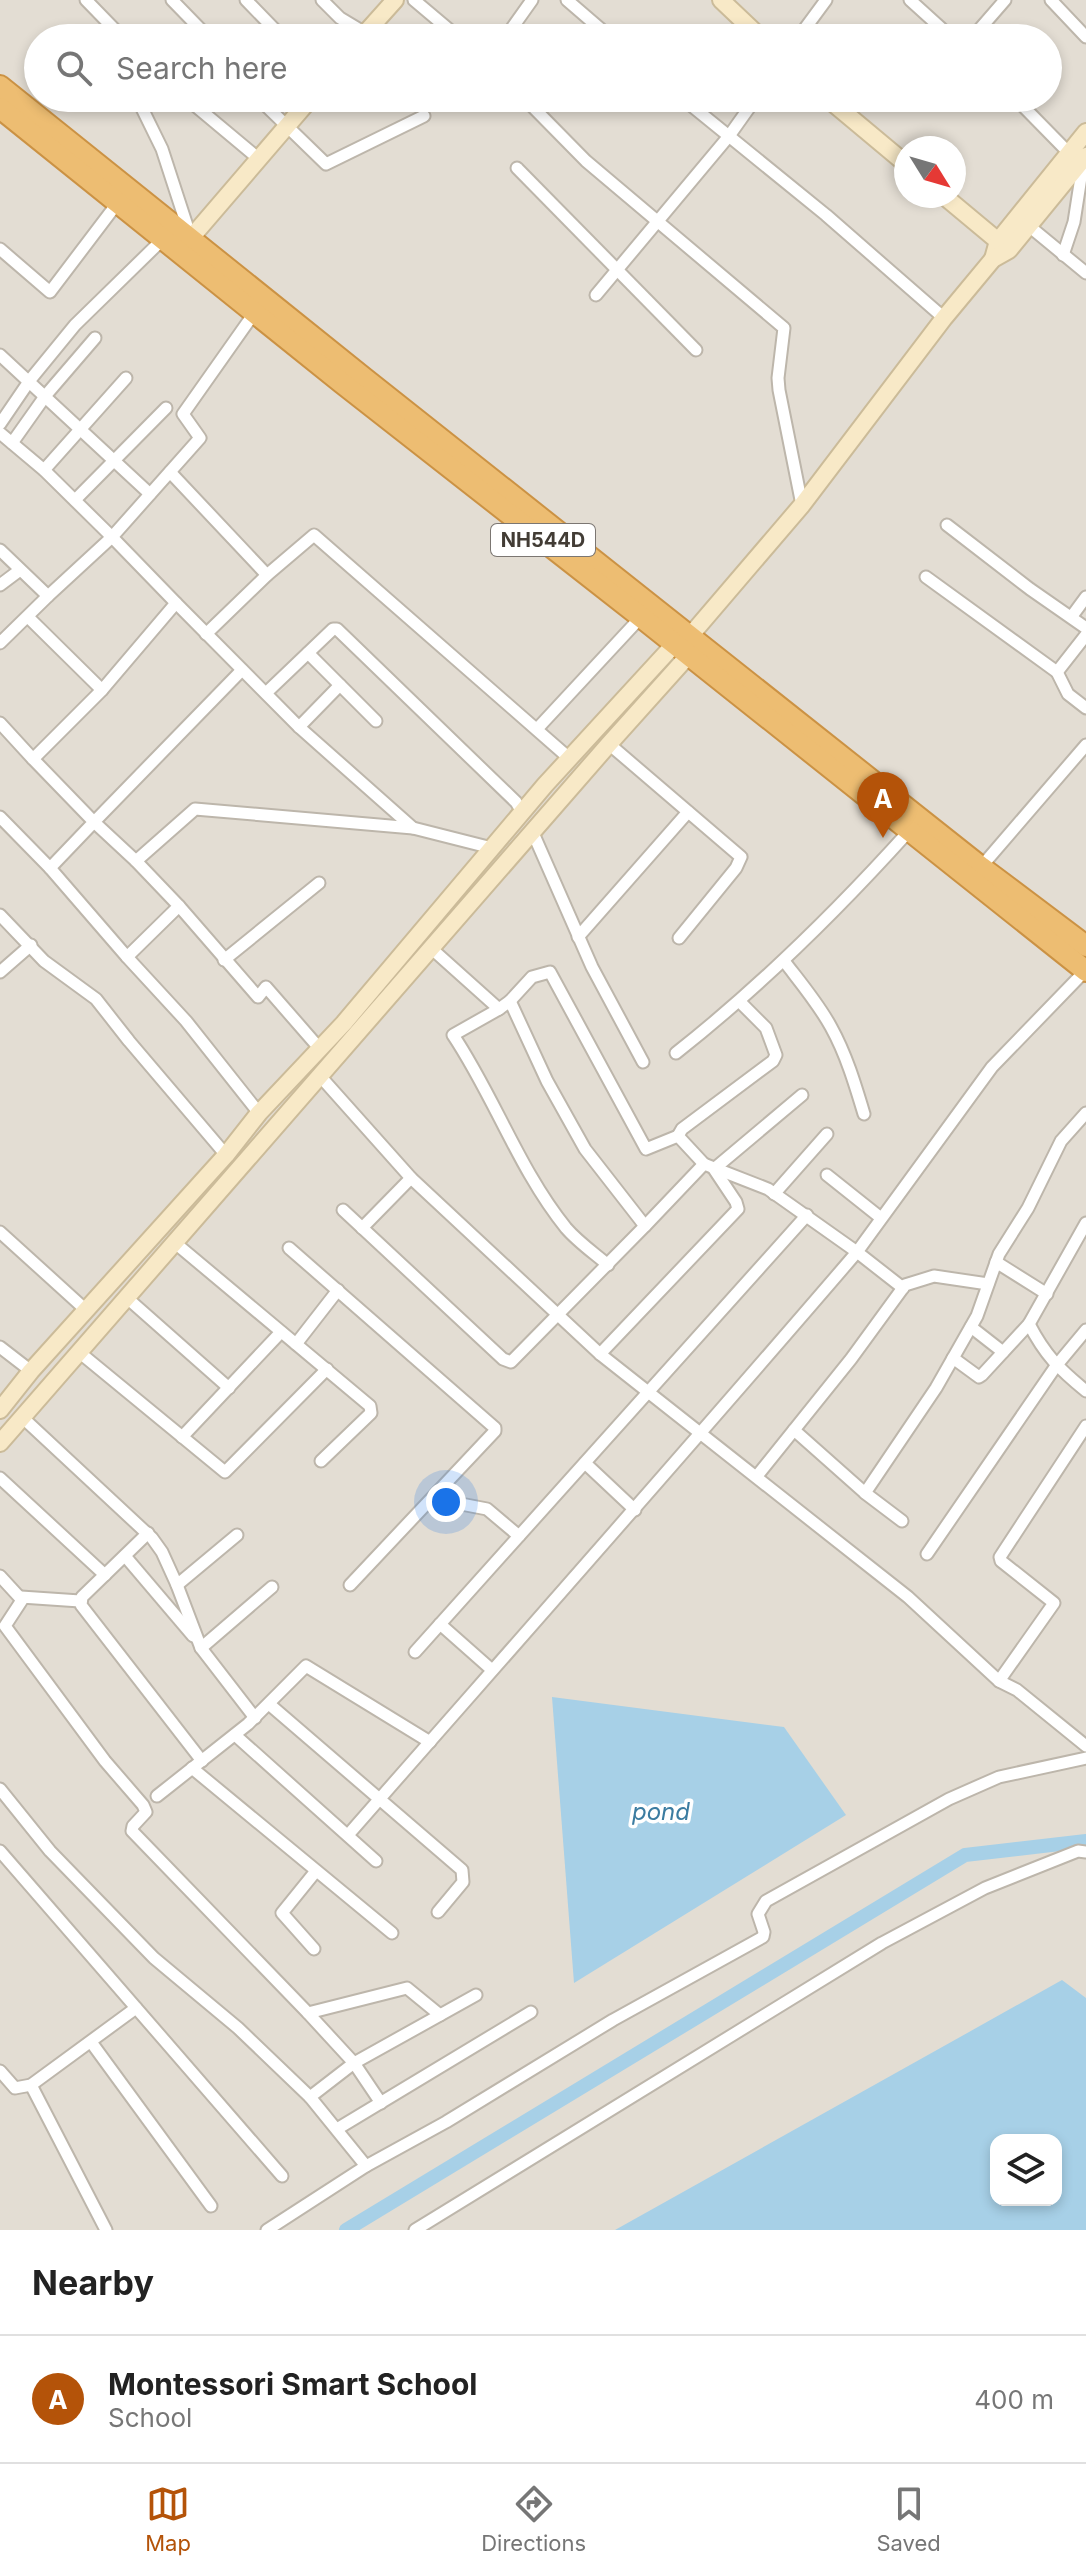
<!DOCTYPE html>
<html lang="en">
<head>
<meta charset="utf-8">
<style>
  :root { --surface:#fff; --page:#f2f2f2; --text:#222; --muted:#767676; --line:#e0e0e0; --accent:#b45309 }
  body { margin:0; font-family:Inter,sans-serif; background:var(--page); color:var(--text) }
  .controls { position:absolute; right:24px; bottom:24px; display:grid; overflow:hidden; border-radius:16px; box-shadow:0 4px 12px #0003 }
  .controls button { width:72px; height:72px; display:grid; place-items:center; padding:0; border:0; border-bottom:2px solid var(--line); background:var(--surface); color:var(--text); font:40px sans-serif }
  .compass { position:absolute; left:894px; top:136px; width:72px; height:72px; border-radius:50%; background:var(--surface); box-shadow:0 4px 12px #0003; rotate:127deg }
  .you { position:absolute; left:446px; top:1502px; width:28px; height:28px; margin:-20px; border:6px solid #fff; border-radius:50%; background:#1a73e8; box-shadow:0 0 0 12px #1a73e833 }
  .badge { display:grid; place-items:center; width:52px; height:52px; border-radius:50%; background:var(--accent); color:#fff; font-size:26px; font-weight:700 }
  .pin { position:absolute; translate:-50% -66px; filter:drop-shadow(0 2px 4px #0008) }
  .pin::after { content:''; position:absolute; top:42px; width:28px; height:24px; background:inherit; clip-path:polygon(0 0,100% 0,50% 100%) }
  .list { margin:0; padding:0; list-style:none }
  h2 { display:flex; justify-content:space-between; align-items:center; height:104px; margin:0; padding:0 32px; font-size:34px }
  h2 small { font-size:26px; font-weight:400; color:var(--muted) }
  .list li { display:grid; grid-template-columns:52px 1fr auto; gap:24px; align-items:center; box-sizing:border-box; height:128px; padding:0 32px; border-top:2px solid var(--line) }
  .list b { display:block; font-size:30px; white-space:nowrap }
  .list p { margin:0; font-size:26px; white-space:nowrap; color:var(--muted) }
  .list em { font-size:26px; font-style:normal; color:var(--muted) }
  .icon { flex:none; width:44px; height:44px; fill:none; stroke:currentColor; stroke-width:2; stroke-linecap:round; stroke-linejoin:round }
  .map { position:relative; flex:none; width:1086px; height:2230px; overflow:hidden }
  .search { position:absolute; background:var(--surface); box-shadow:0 4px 12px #0003; left:24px; right:24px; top:24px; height:88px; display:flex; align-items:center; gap:20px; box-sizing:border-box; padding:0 28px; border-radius:44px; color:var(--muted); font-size:30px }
  .sheet { height:232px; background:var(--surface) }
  nav { display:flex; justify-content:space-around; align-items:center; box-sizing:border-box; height:112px; border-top:2px solid var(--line); background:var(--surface); font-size:22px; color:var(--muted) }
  nav a { display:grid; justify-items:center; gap:4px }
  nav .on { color:var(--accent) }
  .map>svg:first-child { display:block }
  .residential { fill:#e3ddd3; fill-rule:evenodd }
  .water { fill:#a7d0e7; fill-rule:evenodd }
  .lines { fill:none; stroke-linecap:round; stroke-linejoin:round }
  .canal { stroke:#a7d0e7; stroke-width:14 }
  .street-casing { stroke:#bdb6ab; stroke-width:15 }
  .secondary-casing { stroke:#cbbb99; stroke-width:20 }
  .highway-casing { stroke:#cb9244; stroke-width:24 }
  .street { stroke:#fff; stroke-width:11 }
  .secondary { stroke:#f8e9c7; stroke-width:16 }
  .highway { stroke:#edbd72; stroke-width:20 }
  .labels { text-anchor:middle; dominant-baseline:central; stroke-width:7; stroke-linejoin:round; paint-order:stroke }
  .shield { fill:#fff; stroke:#7b7672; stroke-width:2 }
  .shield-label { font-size:20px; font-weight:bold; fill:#423c35 }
  .water-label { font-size:24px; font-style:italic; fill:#3b7ca1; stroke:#fff }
</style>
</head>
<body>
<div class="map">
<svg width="1086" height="2230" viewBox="0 0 1086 2230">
  <rect width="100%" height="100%" fill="#f0ece5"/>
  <!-- residential -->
  <path class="residential" d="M0,0H1086V2230H0ZM38,38H1048V98H38ZM906,148H954V196H906ZM996,2140H1056V2200H996Z"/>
  <!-- water -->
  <g class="water">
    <path d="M552,1697L784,1727L846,1815L574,1983Z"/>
    <path d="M1062,1980L1086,1998V2230H615ZM996,2140H1056V2200H996Z"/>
  </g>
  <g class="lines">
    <!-- canal -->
    <path class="canal" d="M346,2230L965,1855L1086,1841"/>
    <!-- street casing -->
    <g class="street-casing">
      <g id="street">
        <path d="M86,0L123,38"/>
        <path d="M172,0L209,38"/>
        <path d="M246,0L283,38"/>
        <path d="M322,0L340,18L365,33"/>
        <path d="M414,0L459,38"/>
        <path d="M567,0L611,38"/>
        <path d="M910,0L952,38"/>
        <path d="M1051,0L1086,37"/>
        <path d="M505,38L532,0"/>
        <path d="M798,38L826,0"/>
        <path d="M972,38L1005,0"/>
        <path d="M137,98L162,149L190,235"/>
        <path d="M186,98L259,159"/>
        <path d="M258,98L326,164L424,116"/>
        <path d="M524,98L586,161L784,328L778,378L779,390L802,505"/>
        <path d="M682,98L826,215L944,318"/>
        <path d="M1015,98L1069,153"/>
        <path d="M517,168L696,350"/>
        <path d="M1029,226L1086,273"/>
        <path d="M0,249L50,292L119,201"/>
        <path d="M1063,255L1074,222L1084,158"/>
        <path d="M596,295L729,136L756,98"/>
        <path d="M0,355L150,494"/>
        <path d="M0,424L30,380L75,325L164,238"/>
        <path d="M0,433L44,470L112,537L48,596L0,550"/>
        <path d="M12,443L46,395L95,338"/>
        <path d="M44,470L126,378"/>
        <path d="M170,472L267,575"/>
        <path d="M75,500L166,408"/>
        <path d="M947,525L1030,589L1086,628"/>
        <path d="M926,577L1057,672L1068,694L1086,708"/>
        <path d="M0,585L20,570"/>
        <path d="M176,603L299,727L413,828L492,848"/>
        <path d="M1072,616L1086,597"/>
        <path d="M28,617L102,690"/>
        <path d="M206,634L267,575L314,535L569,758"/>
        <path d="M0,643L48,596"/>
        <path d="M308,653L376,721"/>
        <path d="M1057,672L1086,635"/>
        <path d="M266,693L333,629H337L516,802L522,812"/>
        <path d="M0,723L33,759L102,690L176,603L112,537L200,438L183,414L255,312"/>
        <path d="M299,727L340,685"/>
        <path d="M537,729L641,617"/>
        <path d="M609,744L741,857L736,868L679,938"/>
        <path d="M33,759L94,822L50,868"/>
        <path d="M0,817L50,868L127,957"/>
        <path d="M533,833L592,967L643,1062"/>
        <path d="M136,861L94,822L242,670"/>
        <path d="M981,867L1086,745"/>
        <path d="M179,906L258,997L266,987L320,1049"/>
        <path d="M0,915L44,961L96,999L129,1041L226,1155"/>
        <path d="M578,937L688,812"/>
        <path d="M224,960L319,883"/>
        <path d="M784,961C800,982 818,1003 831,1027C846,1054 855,1084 864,1114"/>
        <path d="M0,972L31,945"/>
        <path d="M510,1001L532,977L550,972L646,1149L678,1136"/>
        <path d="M499,1009L453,1035C494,1096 519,1170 566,1228C578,1242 594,1253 608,1265"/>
        <path d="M676,1053C761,986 837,911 909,831"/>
        <path d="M320,1076L411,1178L600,1354L908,1597L999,1681L1017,1690L1086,1746"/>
        <path d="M259,1113L186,1021L127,957L179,906L136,861L195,809L413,828"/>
        <path d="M704,1164L678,1136L682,1129L773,1061L776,1055L766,1028L740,1002"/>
        <path d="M827,1175L881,1218"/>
        <path d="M774,1194L827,1134"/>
        <path d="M343,1210L503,1359L511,1362L645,1226L585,1149L547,1081L510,1001L499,1009L432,949"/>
        <path d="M362,1228L411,1178"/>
        <path d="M0,1232L87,1311"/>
        <path d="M174,1242L370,1406L371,1413L321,1461"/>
        <path d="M289,1248L495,1428V1431L350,1585"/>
        <path d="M996,1262L1047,1294"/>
        <path d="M903,1288L857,1252L992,1067L1085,971"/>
        <path d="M126,1297L229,1388"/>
        <path d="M1029,1324L1086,1223"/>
        <path d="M971,1327L1003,1352"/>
        <path d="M296,1344L338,1290"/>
        <path d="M0,1347L31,1371"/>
        <path d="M79,1352L225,1472L327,1369"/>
        <path d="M600,1354L738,1209L736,1202L714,1169L802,1095"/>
        <path d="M953,1358L979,1377L982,1375L1029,1324C1045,1355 1059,1369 1086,1391"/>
        <path d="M22,1417L152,1538L162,1552L177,1585L201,1648L255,1718"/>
        <path d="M794,1430L865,1493"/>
        <path d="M182,1437L281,1332"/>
        <path d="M585,1463L635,1510"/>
        <path d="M757,1476L851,1359L905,1285L934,1276L988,1284"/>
        <path d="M0,1478L105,1575"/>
        <path d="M442,1488L461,1504L487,1509L519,1536"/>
        <path d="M902,1521L865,1493L936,1388L977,1316L999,1254L1028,1208L1061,1141L1086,1113"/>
        <path d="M148,1533L82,1597L81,1605L202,1761"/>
        <path d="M927,1554L1056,1366L1086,1330"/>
        <path d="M125,1556L193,1636"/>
        <path d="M0,1576L22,1600L5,1626L105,1761L143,1805L146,1812L133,1826L132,1831L308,2013L354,2063L381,2103"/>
        <path d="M177,1585L237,1535"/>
        <path d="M21,1597L80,1601"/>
        <path d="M440,1624L492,1670"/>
        <path d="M201,1648L272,1587"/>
        <path d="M415,1652L807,1215"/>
        <path d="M999,1681L1054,1603L1001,1561L1000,1557L1086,1426"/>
        <path d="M269,1704L462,1870L463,1882L438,1912"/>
        <path d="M235,1735L376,1861"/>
        <path d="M192,1768L392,1933"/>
        <path d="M0,1789L50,1851L154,1958L238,2028L310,2097"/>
        <path d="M157,1796L248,1724L306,1666L430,1742"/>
        <path d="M348,1835C518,1641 689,1448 857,1252L768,1189L704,1164L645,1226"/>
        <path d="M0,1851L282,2176"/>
        <path d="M314,1949L282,1913L316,1871"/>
        <path d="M308,2013L407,1988L440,2015"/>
        <path d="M91,2042L211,2206"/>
        <path d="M0,2071L15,2088L31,2085L136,2008"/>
        <path d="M31,2085L106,2230"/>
        <path d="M337,2129L531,2012"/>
        <path d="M366,2166L446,2122L613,2020L763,1937L764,1932L758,1914L766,1901L949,1799L999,1777L1086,1758"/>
        <path d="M267,2230L366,2166L310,2097L354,2063L476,1995"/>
        <path d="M415,2230L882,1943L985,1888L1078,1851L1086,1852"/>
      </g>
    </g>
    <!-- secondary casing -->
    <g class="secondary-casing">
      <g id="secondary">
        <path d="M721,0L761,38"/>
        <path d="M361,38L395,0"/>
        <path d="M827,98L906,164"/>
        <path d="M944,196L998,241"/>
        <path d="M184,246L311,98"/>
        <path d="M993,259L998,241L1086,132"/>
        <path d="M690,636L802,505L944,318L993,259L1009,250L1086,156"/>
        <path d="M0,1410L31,1371L226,1155L259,1113L344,1023L545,785L681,637"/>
        <path d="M0,1443L609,744L696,647"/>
      </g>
    </g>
    <!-- highway casing -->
    <g class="highway-casing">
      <g id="highway">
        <path d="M0,86L364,378L981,867L1086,946"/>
        <path d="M0,108L342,383L641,617L1086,971"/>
      </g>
    </g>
    <!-- street -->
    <use href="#street" class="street"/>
    <!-- secondary -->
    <use href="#secondary" class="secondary"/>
    <!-- highway -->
    <use href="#highway" class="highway"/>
  </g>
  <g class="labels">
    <!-- shield labels -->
    <rect class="shield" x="491" y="524" width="104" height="32" rx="6"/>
    <g class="shield-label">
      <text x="543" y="540">NH544D</text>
    </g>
    <!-- water labels -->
    <g class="water-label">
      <text x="661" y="1811">pond</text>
    </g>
  </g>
</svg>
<div class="controls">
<button><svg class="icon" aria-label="layers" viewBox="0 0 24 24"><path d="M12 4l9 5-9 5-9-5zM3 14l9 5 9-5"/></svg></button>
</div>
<svg class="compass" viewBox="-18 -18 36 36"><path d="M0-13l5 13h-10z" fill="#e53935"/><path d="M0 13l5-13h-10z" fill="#767676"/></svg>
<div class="you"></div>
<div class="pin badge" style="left:883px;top:838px">A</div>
<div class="search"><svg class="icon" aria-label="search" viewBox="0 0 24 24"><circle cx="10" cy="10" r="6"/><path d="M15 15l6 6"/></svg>Search here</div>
</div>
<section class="sheet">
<h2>Nearby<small></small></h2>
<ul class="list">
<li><span class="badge">A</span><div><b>Montessori Smart School</b><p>School</p></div><em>400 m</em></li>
</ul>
</section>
<nav>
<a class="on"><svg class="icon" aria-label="map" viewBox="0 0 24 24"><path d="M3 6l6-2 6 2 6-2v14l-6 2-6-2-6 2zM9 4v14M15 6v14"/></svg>Map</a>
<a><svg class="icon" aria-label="directions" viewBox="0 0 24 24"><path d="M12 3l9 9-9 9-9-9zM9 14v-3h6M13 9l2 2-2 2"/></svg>Directions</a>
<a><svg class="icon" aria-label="saved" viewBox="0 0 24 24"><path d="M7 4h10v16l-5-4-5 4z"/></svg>Saved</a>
</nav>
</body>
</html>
